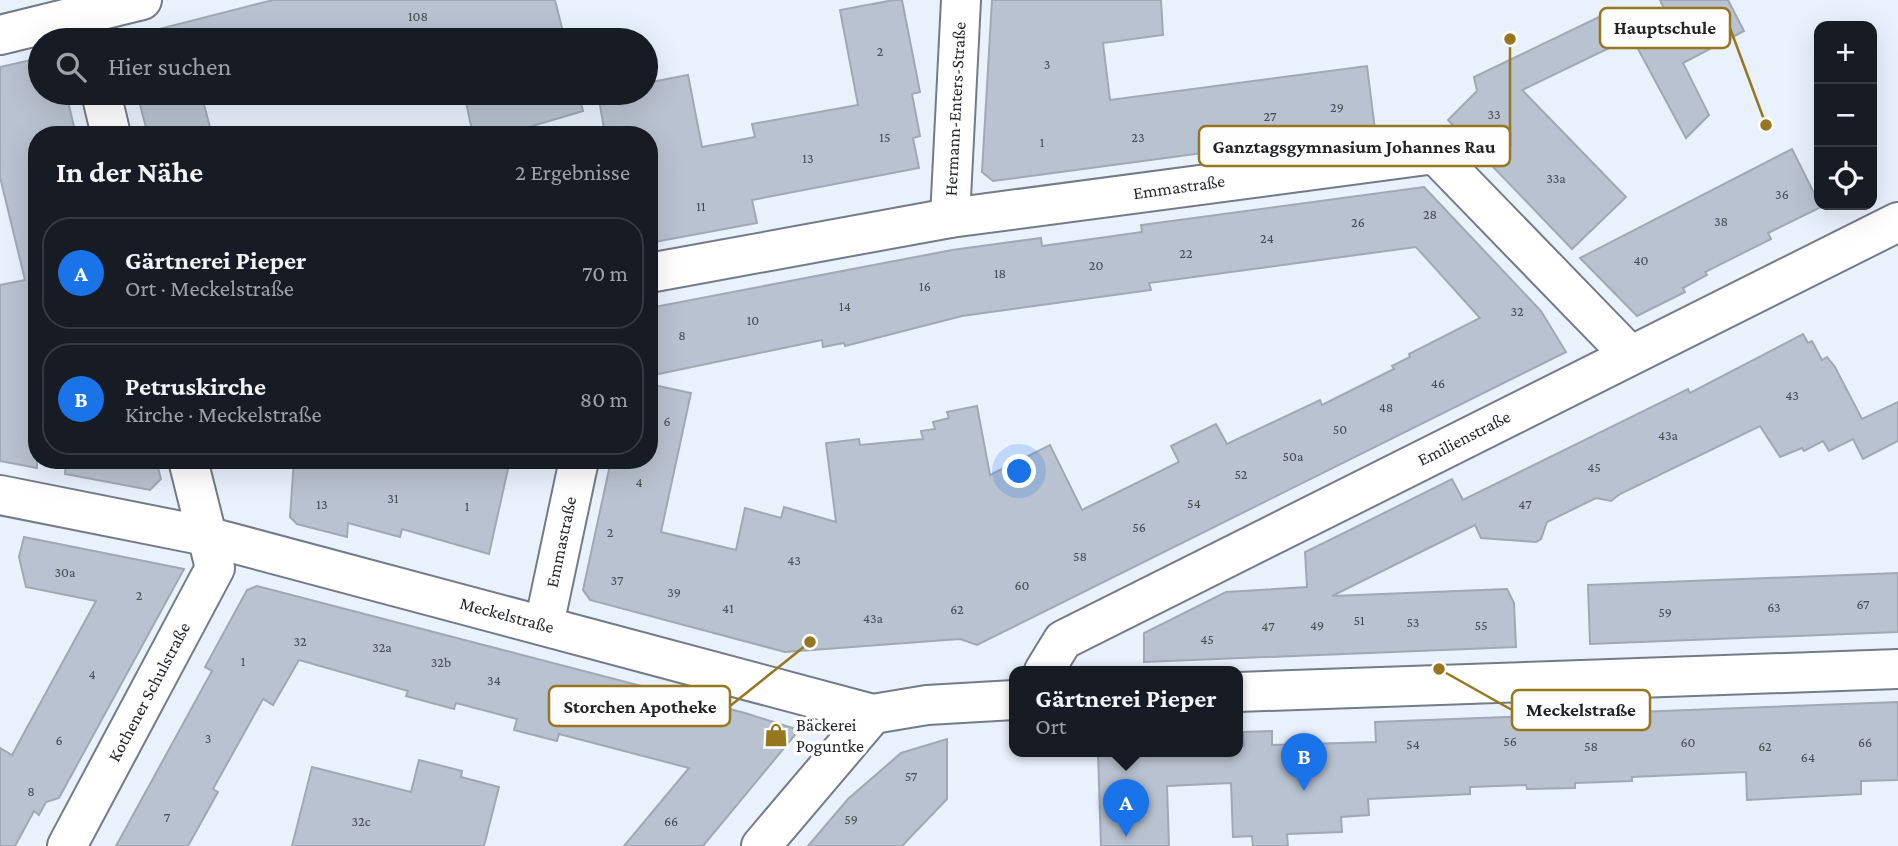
<!DOCTYPE html>
<html lang="de">
<head>
<meta charset="utf-8">
<style>
  :root { --surface:#171b24; --page:#242831; --text:#f1f3f6; --muted:#9ea1a6; --line:#363941; --accent:#1a73e8 }
  body { margin:0; font-family:"Crimson Pro",serif; background:var(--page); color:var(--text) }
  .controls { position:absolute; right:21px; top:21px; display:grid; overflow:hidden; border-radius:14px; box-shadow:0 7px 28px #0002 }
  .controls button { width:63px; height:63px; display:grid; place-items:center; padding:0; border:0; border-bottom:2px solid var(--line); background:var(--surface); color:var(--text); font:35px sans-serif }
  .you { position:absolute; left:1020px; top:472px; width:24px; height:24px; margin:-18px; border:5px solid #fff; border-radius:50%; background:#1a73e8; box-shadow:0 0 0 10px #1a73e833 }
  .badge { display:grid; place-items:center; width:46px; height:46px; border-radius:50%; background:var(--accent); color:#fff; font-size:23px; font-weight:700 }
  .pin { position:absolute; translate:-50% -58px; filter:drop-shadow(0 2px 4px #0008) }
  .pin::after { content:''; position:absolute; top:37px; width:24px; height:21px; background:inherit; clip-path:polygon(0 0,100% 0,50% 100%) }
  .popup { position:absolute; left:1009px; top:666px; width:234px; height:91px; box-sizing:border-box; display:grid; place-content:center; border-radius:14px; background:var(--surface); filter:drop-shadow(0 2px 5px #0005); font-size:23px; white-space:nowrap; color:var(--muted) }
  .popup b { font-size:26px; color:var(--text) }
  .popup::after { content:''; position:absolute; left:50%; top:100%; margin-left:-14px; border:14px solid transparent; border-top-color:var(--surface) }
  .list { margin:0; padding:0; list-style:none }
  h2 { display:flex; justify-content:space-between; align-items:center; height:91px; margin:0; padding:0 28px; font-size:30px }
  h2 small { font-size:23px; font-weight:400; color:var(--muted) }
  .list li { display:grid; grid-template-columns:46px 1fr auto; gap:21px; align-items:center; box-sizing:border-box; height:112px; margin:0 14px 14px; padding:0 14px; border:2px solid var(--line); border-radius:28px }
  .list b { display:block; font-size:26px; white-space:nowrap }
  .list p { margin:0; font-size:23px; white-space:nowrap; color:var(--muted) }
  .list em { font-size:23px; font-style:normal; color:var(--muted) }
  .icon { flex:none; width:38px; height:38px; fill:none; stroke:currentColor; stroke-width:2; stroke-linecap:round; stroke-linejoin:round }
  .map { position:relative; flex:none; width:1898px; height:846px; overflow:hidden }
  .search { position:absolute; background:var(--surface); box-shadow:0 7px 28px #0002; left:28px; top:28px; width:630px; height:77px; display:flex; align-items:center; gap:18px; box-sizing:border-box; padding:0 24px; border-radius:38px; color:var(--muted); font-size:26px }
  .panel { position:absolute; background:var(--surface); box-shadow:0 7px 28px #0002; left:28px; top:126px; width:630px; height:343px; border-radius:28px }
  .map>svg:first-child { display:block }
  .building { fill:#b9c2d0; stroke:#9fa9b6; stroke-width:2 }
  .lines { fill:none; stroke-linecap:round; stroke-linejoin:round }
  .minor-casing { stroke:#727b87; stroke-width:42 }
  .tertiary-casing { stroke:#727b87; stroke-width:42 }
  .minor { stroke:#fff; stroke-width:38 }
  .tertiary { stroke:#fff; stroke-width:38 }
  .labels { text-anchor:middle; dominant-baseline:central; stroke-width:7; stroke-linejoin:round; paint-order:stroke }
  .number-label { font-size:14px; fill:#464b52 }
  .street-label { font-size:18px; fill:#1f2328; stroke:#fefefe }
  .poi-label { font-size:18px; fill:#1f2328; stroke:#fefefe; text-anchor:start }
  .leader { fill:none; stroke:#96761e; stroke-width:2.5 }
  .callout-dot { fill:#96761e; stroke:#fefefe; stroke-width:2.5 }
  .callout { fill:#fefefe; stroke:#96761e; stroke-width:2.5 }
  .callout-label { font-size:19px; text-anchor:middle; font-weight:bold; fill:#1f2328 }
</style>
</head>
<body>
<div class="map">
<svg width="1898" height="846" viewBox="0 0 1898 846">
  <rect width="100%" height="100%" fill="#e9f1fd"/>
  <!-- building -->
  <g class="building">
    <path d="M273,0H555L565,40H451L449,32L417,40H124V38Z"/>
    <path d="M894,0H902L920,92L912,94L920,136L913,138L919,168L752,200L757,223L649,243V135H605L598,93H646V83L688,75L702,147L755,137L752,124L858,105L840,10Z"/>
    <path d="M992,0H1161L1163,35L1103,43L1110,100L1367,66L1375,130L993,181L982,172Z"/>
    <path d="M1660,0H1728L1744,31L1683,63L1709,115L1686,138L1637,47L1609,48L1522,90L1626,197L1572,249L1448,120L1477,91L1474,77L1599,17L1666,13Z"/>
    <path d="M40,58V93H66L76,135H37V468L0,461V285L25,280L0,177V67Z"/>
    <path d="M137,93H201L212,135H148Z"/>
    <path d="M464,93H579L583,111L502,135H473Z"/>
    <path d="M1792,149L1821,207L1768,233L1771,239L1705,272L1707,275L1683,288L1685,292L1637,316L1580,258Z"/>
    <path d="M1424,187L1541,311L1566,352L977,645L960,639L785,652L590,600L583,590L611,460H649V384L691,393L661,532L736,550L745,508L781,518L784,507L836,522L826,443L859,439L860,445L923,439L921,431L935,429L933,422L949,418L947,412L977,406L990,475L1050,445L1082,510L1179,462L1171,446L1216,424L1227,444L1320,400L1322,405L1394,369L1392,366L1410,357L1409,354L1480,318L1416,247L1149,283L1151,290L962,316L845,346L844,343L823,347L822,340L649,376V308L952,250L1041,238L1042,246L1142,232L1141,225Z"/>
    <path d="M1803,334L1808,343L1812,341L1822,360L1827,357L1835,367L1862,419L1898,402V441L1863,459L1853,439L1829,451L1823,441L1804,451L1802,448L1780,457L1760,426L1620,494L1611,501L1596,498L1547,522L1541,539L1536,542L1481,538L1475,525L1332,596L1507,589L1514,603L1516,647L1144,662V633L1226,592L1307,587L1305,552L1350,530L1452,479L1463,500L1688,389L1690,393Z"/>
    <path d="M66,460H156L161,479L150,490L65,474Z"/>
    <path d="M294,460H510L489,554L402,529L400,537L348,523L347,537L297,524L290,517Z"/>
    <path d="M24,537L184,569L59,798L46,802L39,815L34,811L15,846H0V748L12,755L96,601L26,587L19,557Z"/>
    <path d="M1898,573V632L1590,644L1588,585Z"/>
    <path d="M257,586L745,713L799,730L703,846H624L689,768L559,734L557,741L514,730L517,719L456,703L454,709L406,696L408,691L299,660L273,705L263,699L213,789L218,792L188,846H116L212,671L205,667L247,590Z"/>
    <path d="M1898,702V780L1861,781V794L1747,800L1746,772L1632,777V781L1575,783V788L1527,789L1526,785L1470,787V794L1368,799L1369,815L1341,817L1342,832L1287,834L1288,846H1253L1252,836L1233,837L1231,783L1167,786L1169,846H1101L1098,753L1238,751V746H1244L1243,732L1272,731V745L1376,742L1375,722Z"/>
    <path d="M947,739V799L902,846H808L848,799L901,753Z"/>
    <path d="M419,760L462,771L461,777L499,787L484,846H292L312,767L411,792Z"/>
  </g>
  <g class="lines">
    <!-- minor casing -->
    <g class="minor-casing">
      <g id="minor">
        <path d="M0,35L142,0"/>
        <path d="M101,93L111,135"/>
        <path d="M950,218L961,0"/>
        <path d="M649,273L950,218L1435,154L1629,354"/>
        <path d="M544,625L579,460"/>
        <path d="M1044,671L1063,640L1898,222"/>
        <path d="M67,846L215,568L188,460"/>
        <path d="M761,846L873,714"/>
      </g>
    </g>
    <!-- tertiary casing -->
    <g class="tertiary-casing">
      <g id="tertiary">
        <path d="M0,495L206,536L873,714L927,705L1014,700"/>
        <path d="M1238,692L1898,669"/>
      </g>
    </g>
    <!-- minor -->
    <use href="#minor" class="minor"/>
    <!-- tertiary -->
    <use href="#tertiary" class="tertiary"/>
  </g>
  <!-- icons -->
  <defs>
    <g id="shop-bare" transform="scale(1.89)"><path d="M-5-2.5h2.3a2.7 3.5 0 0 1 5.4 0H5L5.5 6h-11ZM-1.5-2.5h3a1.5 2.3 0 0 0-3 0Z" fill="#96761e" stroke="#fefefe" stroke-width="2.5" paint-order="stroke"/></g>
  </defs>
  <g fill-rule="evenodd">
    <use href="#shop-bare" x="776" y="735"/>
  </g>
  <g class="labels">
    <!-- number labels -->
    <g class="number-label">
      <text x="418" y="16">108</text>
      <text x="880" y="51">2</text>
      <text x="1047" y="64">3</text>
      <text x="1337" y="107">29</text>
      <text x="1494" y="114">33</text>
      <text x="1270" y="116">27</text>
      <text x="885" y="137">15</text>
      <text x="1138" y="137">23</text>
      <text x="1042" y="142">1</text>
      <text x="808" y="158">13</text>
      <text x="1556" y="178">33a</text>
      <text x="1782" y="194">36</text>
      <text x="701" y="206">11</text>
      <text x="1430" y="214">28</text>
      <text x="1721" y="221">38</text>
      <text x="1358" y="222">26</text>
      <text x="1267" y="238">24</text>
      <text x="1186" y="253">22</text>
      <text x="1641" y="260">40</text>
      <text x="1096" y="265">20</text>
      <text x="1000" y="273">18</text>
      <text x="925" y="286">16</text>
      <text x="845" y="306">14</text>
      <text x="1517" y="311">32</text>
      <text x="753" y="320">10</text>
      <text x="682" y="335">8</text>
      <text x="1438" y="383">46</text>
      <text x="1792" y="395">43</text>
      <text x="1386" y="407">48</text>
      <text x="667" y="421">6</text>
      <text x="1340" y="429">50</text>
      <text x="1668" y="435">43a</text>
      <text x="1293" y="456">50a</text>
      <text x="1594" y="467">45</text>
      <text x="1241" y="474">52</text>
      <text x="639" y="482">4</text>
      <text x="393" y="498">31</text>
      <text x="1194" y="503">54</text>
      <text x="322" y="504">13</text>
      <text x="1525" y="504">47</text>
      <text x="467" y="506">1</text>
      <text x="1139" y="527">56</text>
      <text x="610" y="532">2</text>
      <text x="1080" y="556">58</text>
      <text x="794" y="560">43</text>
      <text x="65" y="572">30a</text>
      <text x="617" y="580">37</text>
      <text x="1022" y="585">60</text>
      <text x="674" y="592">39</text>
      <text x="139" y="595">2</text>
      <text x="1863" y="604">67</text>
      <text x="1774" y="607">63</text>
      <text x="728" y="608">41</text>
      <text x="957" y="609">62</text>
      <text x="1665" y="612">59</text>
      <text x="873" y="618">43a</text>
      <text x="1359" y="620">51</text>
      <text x="1413" y="622">53</text>
      <text x="1317" y="625">49</text>
      <text x="1481" y="625">55</text>
      <text x="1268" y="626">47</text>
      <text x="1207" y="639">45</text>
      <text x="300" y="641">32</text>
      <text x="382" y="647">32a</text>
      <text x="243" y="661">1</text>
      <text x="441" y="662">32b</text>
      <text x="92" y="674">4</text>
      <text x="494" y="680">34</text>
      <text x="208" y="738">3</text>
      <text x="59" y="740">6</text>
      <text x="1510" y="741">56</text>
      <text x="1688" y="742">60</text>
      <text x="1865" y="742">66</text>
      <text x="1413" y="744">54</text>
      <text x="1591" y="746">58</text>
      <text x="1765" y="746">62</text>
      <text x="1808" y="757">64</text>
      <text x="911" y="776">57</text>
      <text x="31" y="791">8</text>
      <text x="167" y="817">7</text>
      <text x="851" y="819">59</text>
      <text x="361" y="821">32c</text>
      <text x="671" y="821">66</text>
    </g>
    <!-- street labels -->
    <g class="street-label">
      <text transform="translate(955 109) rotate(-87)">Hermann-Enters-Straße</text>
      <text transform="translate(1179 187) rotate(-8)">Emmastraße</text>
      <text transform="translate(1464 438) rotate(-27)">Emilienstraße</text>
      <text transform="translate(561 542) rotate(-78)">Emmastraße</text>
      <text transform="translate(507 615) rotate(15)">Meckelstraße</text>
      <text transform="translate(149 692) rotate(-62)">Kothener Schulstraße</text>
    </g>
    <!-- poi labels -->
    <g class="poi-label">
      <text x="796" y="725">Bäckerei<tspan x="796" dy="21">Poguntke</tspan></text>
    </g>
  </g>
  <!-- callouts -->
  <path class="leader" d="M1766 125L1730 28M1510 39L1510 146M810 642L730 706M1439 669L1512 710"/>
  <g class="callout-dot">
    <circle cx="1766" cy="125" r="7"/>
    <circle cx="1510" cy="39" r="7"/>
    <circle cx="810" cy="642" r="7"/>
    <circle cx="1439" cy="669" r="7"/>
  </g>
  <g class="callout">
    <rect x="1600" y="8" width="130" height="40" rx="7"/>
    <rect x="1199" y="126" width="311" height="40" rx="7"/>
    <rect x="549" y="686" width="181" height="40" rx="7"/>
    <rect x="1512" y="690" width="138" height="40" rx="7"/>
  </g>
  <g class="callout-label">
    <text x="1665" y="34">Hauptschule</text>
    <text x="1354" y="153">Ganztagsgymnasium Johannes Rau</text>
    <text x="640" y="713">Storchen Apotheke</text>
    <text x="1581" y="716">Meckelstraße</text>
  </g>
</svg>
<div class="controls">
<button>+</button>
<button>−</button>
<button><svg class="icon" aria-label="locate" viewBox="0 0 24 24"><circle cx="12" cy="12" r="6"/><path d="M12 2v4M12 18v4M2 12h4M18 12h4"/></svg></button>
</div>
<div class="you"></div>
<div class="pin badge" style="left:1126px;top:837px">A</div>
<div class="popup"><b>Gärtnerei Pieper</b>Ort</div>
<div class="pin badge" style="left:1304px;top:791px">B</div>
<div class="search"><svg class="icon" aria-label="search" viewBox="0 0 24 24"><circle cx="10" cy="10" r="6"/><path d="M15 15l6 6"/></svg>Hier suchen</div>
<section class="panel">
<h2>In der Nähe<small>2 Ergebnisse</small></h2>
<ul class="list">
<li><span class="badge">A</span><div><b>Gärtnerei Pieper</b><p>Ort · Meckelstraße</p></div><em>70 m</em></li>
<li><span class="badge">B</span><div><b>Petruskirche</b><p>Kirche · Meckelstraße</p></div><em>80 m</em></li>
</ul>
</section>
</div>
</body>
</html>
